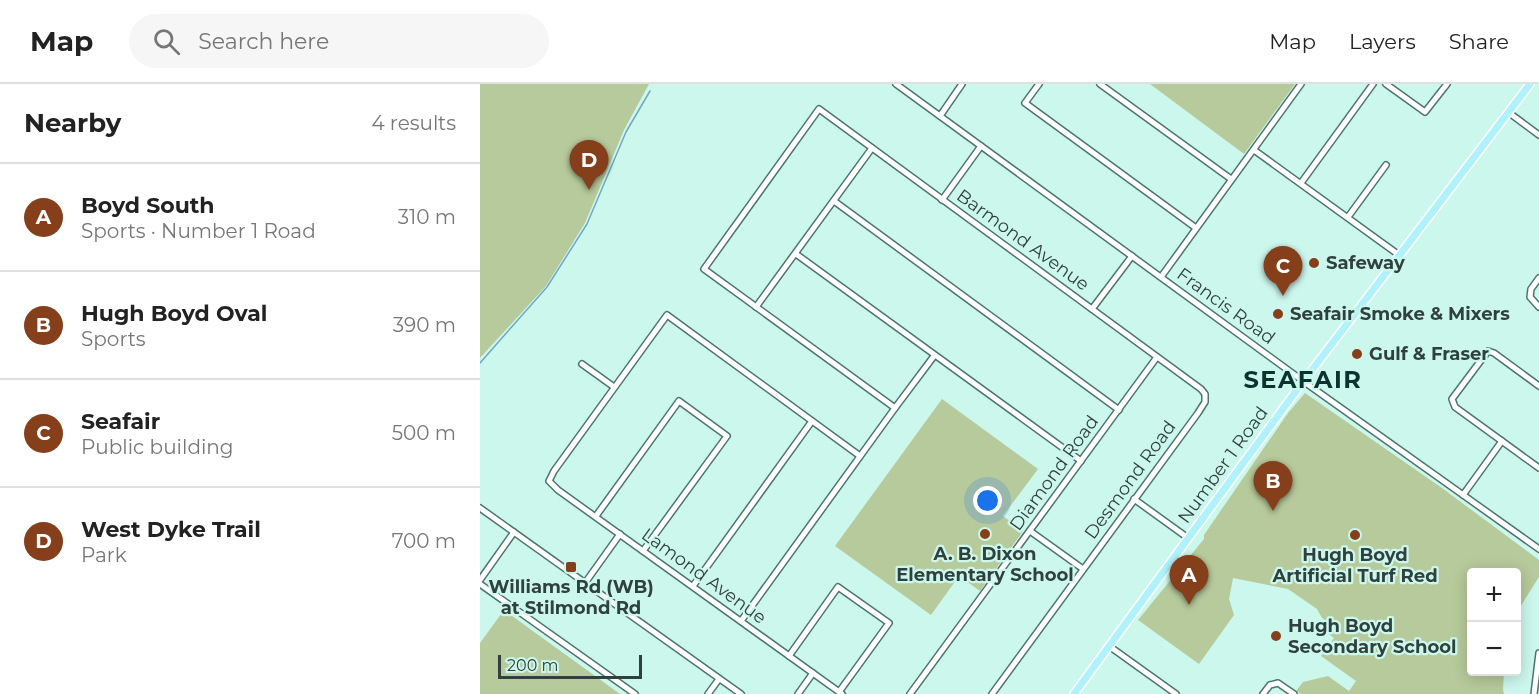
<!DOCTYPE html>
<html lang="en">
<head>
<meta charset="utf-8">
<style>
  :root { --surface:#fff; --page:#f6f6f6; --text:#222; --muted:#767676; --line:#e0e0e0; --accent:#863f1b }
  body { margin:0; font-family:Montserrat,sans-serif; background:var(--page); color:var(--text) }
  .controls { position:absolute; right:18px; bottom:18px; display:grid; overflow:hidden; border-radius:6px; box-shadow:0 3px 15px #0003 }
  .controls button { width:54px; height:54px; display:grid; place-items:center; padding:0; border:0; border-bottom:2px solid var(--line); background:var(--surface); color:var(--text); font:30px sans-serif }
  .scale { position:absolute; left:18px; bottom:15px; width:144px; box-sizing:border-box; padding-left:6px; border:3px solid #30413d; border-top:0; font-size:16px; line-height:21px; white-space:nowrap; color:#30413d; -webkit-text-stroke:4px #ccf7ed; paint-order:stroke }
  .you { position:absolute; left:508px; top:417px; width:21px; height:21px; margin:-15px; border:4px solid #fff; border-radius:50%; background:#1a73e8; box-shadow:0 0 0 9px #1a73e833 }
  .badge { display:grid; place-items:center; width:39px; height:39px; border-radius:50%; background:var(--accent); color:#fff; font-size:20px; font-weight:700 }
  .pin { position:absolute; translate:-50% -50px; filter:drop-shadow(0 2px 3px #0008) }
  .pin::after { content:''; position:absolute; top:32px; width:21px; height:18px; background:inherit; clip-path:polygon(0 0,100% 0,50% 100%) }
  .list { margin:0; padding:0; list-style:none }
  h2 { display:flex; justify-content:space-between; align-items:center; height:78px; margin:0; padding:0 24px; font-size:26px }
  h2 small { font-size:20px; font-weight:400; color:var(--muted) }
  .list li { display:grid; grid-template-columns:39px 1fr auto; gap:18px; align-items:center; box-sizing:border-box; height:108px; padding:0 24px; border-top:2px solid var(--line) }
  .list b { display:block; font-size:22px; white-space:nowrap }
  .list p { margin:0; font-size:20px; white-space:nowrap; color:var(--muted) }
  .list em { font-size:20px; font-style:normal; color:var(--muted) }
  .icon { flex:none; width:33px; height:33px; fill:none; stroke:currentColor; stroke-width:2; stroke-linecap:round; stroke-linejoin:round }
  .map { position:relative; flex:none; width:1059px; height:610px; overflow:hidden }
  header { display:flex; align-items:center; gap:36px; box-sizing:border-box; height:84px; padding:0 30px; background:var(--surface); border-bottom:2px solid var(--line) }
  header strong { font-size:28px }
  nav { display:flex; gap:33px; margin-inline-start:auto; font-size:21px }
  .search { width:420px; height:54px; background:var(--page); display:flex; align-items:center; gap:15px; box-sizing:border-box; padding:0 21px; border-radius:33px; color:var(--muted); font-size:22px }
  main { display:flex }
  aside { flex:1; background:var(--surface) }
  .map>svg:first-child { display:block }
  .green { fill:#b7ca9b }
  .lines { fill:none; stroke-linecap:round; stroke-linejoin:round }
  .stream { stroke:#73a7c4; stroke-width:1.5 }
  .minor-casing { stroke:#4e756d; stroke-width:8 }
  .major-casing { stroke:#fff; stroke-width:10 }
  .minor { stroke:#fff; stroke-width:5 }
  .major { stroke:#aff2fb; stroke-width:7 }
  .poi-dot { fill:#863f1b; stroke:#ccf7ed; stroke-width:2 }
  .labels { text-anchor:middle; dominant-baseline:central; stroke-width:4.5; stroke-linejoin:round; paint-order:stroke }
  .street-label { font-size:18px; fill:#30413d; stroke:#ccf7ed }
  .poi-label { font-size:18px; font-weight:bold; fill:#30413d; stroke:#ccf7ed; text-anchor:start }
  .district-label { font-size:24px; font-weight:bold; letter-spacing:1.5px; fill:#0c342e; stroke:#ccf7ed }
</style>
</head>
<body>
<header>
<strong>Map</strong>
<div class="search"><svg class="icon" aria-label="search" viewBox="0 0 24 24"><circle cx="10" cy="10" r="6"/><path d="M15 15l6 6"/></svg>Search here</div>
<nav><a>Map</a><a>Layers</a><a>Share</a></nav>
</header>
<main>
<aside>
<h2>Nearby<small>4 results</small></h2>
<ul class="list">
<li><span class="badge">A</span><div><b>Boyd South</b><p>Sports · Number 1 Road</p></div><em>310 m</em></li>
<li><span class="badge">B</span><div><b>Hugh Boyd Oval</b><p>Sports</p></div><em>390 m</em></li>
<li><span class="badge">C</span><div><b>Seafair</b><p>Public building</p></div><em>500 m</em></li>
<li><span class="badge">D</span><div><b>West Dyke Trail</b><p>Park</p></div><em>700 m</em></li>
</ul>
</aside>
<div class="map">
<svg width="1059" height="610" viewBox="0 0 1059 610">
  <rect width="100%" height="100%" fill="#ccf7ed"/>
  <!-- green -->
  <g class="green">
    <path d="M0,0H169L144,46L105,139L66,202L0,274Z"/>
    <path d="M670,0H815L764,70Z"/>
    <path d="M825,309L962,404L1059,476V493L1037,528L1036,488H992V588H1024L1023,606L1024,610H821L816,607L823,598L848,592L869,607L876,597L841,572L854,554L849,550L854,543L842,534L837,525L808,505L753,494L749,515L754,531L719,580L658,536L724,455V451L808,329Z"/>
    <path d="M462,315L558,385L523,432L543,447L500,507L479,492L451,531L355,462Z"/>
    <path d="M24,526L140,610H0V559Z"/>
  </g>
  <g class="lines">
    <!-- stream -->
    <path class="stream" d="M0,279L67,203L107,140L146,48L170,7"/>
    <!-- minor casing -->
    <g class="minor-casing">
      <g id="minor">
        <path d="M416,0L823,297L1059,465"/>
        <path d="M559,0L545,19L716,144"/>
        <path d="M620,0L751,95"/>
        <path d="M906,0L945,28L967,0"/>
        <path d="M1028,28L1059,51"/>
        <path d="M460,32L482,0"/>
        <path d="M774,66L919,171"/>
        <path d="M821,99L893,0"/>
        <path d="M462,116L501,62"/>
        <path d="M354,117L639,326"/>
        <path d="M868,133L906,81"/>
        <path d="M316,170L601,377"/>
        <path d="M681,193L821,0"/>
        <path d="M1059,194L1051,205L1050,213L1059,223"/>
        <path d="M276,223L392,64"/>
        <path d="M612,225L652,172"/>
        <path d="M102,280L134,303"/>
        <path d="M1059,302L1014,269L1008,267L972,315L975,323L1059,384"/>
        <path d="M415,324L224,185L339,25L721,305L725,310V318L718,329L512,610"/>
        <path d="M983,411L1022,357"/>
        <path d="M654,415L708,454"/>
        <path d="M0,424L261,610"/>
        <path d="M116,432L199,317L247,352L163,467"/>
        <path d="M550,447L603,485"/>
        <path d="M0,496L34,448"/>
        <path d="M105,499L140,450"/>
        <path d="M0,500L155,610"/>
        <path d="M213,502L332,337"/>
        <path d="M261,537L415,324L454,272"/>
        <path d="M629,562L696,610"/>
        <path d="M309,572L358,503L409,539L359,608"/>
        <path d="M228,610L239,595"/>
        <path d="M318,610L333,589"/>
        <path d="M362,610L78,406L69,397L74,387L187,231L380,372"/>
        <path d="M430,610L677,273"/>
        <path d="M783,610L790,601L798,599L814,610"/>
        <path d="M1054,610L1059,569"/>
      </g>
    </g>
    <!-- major casing -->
    <g class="major-casing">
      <path id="major" d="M594,610L819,303L1050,0"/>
    </g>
    <!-- minor -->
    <use href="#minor" class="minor"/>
    <!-- major -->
    <use href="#major" class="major"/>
  </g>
  <!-- markers -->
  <g class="poi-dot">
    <circle cx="834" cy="179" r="6"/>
    <circle cx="798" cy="230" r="6"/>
    <circle cx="877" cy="270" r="6"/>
    <circle cx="505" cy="450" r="6"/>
    <circle cx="875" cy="451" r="6"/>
    <rect x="85" y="477" width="12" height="12" rx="3"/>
    <circle cx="796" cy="552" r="6"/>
  </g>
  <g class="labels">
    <!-- street labels -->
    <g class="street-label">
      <text transform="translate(543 156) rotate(36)">Barmond Avenue</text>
      <text transform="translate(746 222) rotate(36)">Francis Road</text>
      <text transform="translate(743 381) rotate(-54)">Number 1 Road</text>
      <text transform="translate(574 389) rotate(-54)">Diamond Road</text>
      <text transform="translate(650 396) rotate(-54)">Desmond Road</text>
      <text transform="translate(224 492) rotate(36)">Lamond Avenue</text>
    </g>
    <!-- poi labels -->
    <g class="poi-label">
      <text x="846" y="179">Safeway</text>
      <text x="810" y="230">Seafair Smoke &amp; Mixers</text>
      <text x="889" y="270">Gulf &amp; Fraser</text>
      <text x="505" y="470" text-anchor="middle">A. B. Dixon<tspan x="505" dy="21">Elementary School</tspan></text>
      <text x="875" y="471" text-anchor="middle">Hugh Boyd<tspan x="875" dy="21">Artificial Turf Red</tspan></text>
      <text x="91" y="503" text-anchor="middle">Williams Rd (WB)<tspan x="91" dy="21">at Stilmond Rd</tspan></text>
      <text x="808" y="542">Hugh Boyd<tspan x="808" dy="21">Secondary School</tspan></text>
    </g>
    <!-- district labels -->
    <g class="district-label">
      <text x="823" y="295">SEAFAIR</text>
    </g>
  </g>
</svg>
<div class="controls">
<button>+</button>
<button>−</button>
</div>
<div class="scale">200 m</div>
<div class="you"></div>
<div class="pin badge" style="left:709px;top:521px">A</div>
<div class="pin badge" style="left:793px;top:427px">B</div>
<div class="pin badge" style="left:803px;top:212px">C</div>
<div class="pin badge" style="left:109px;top:106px">D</div>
</div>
</main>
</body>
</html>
